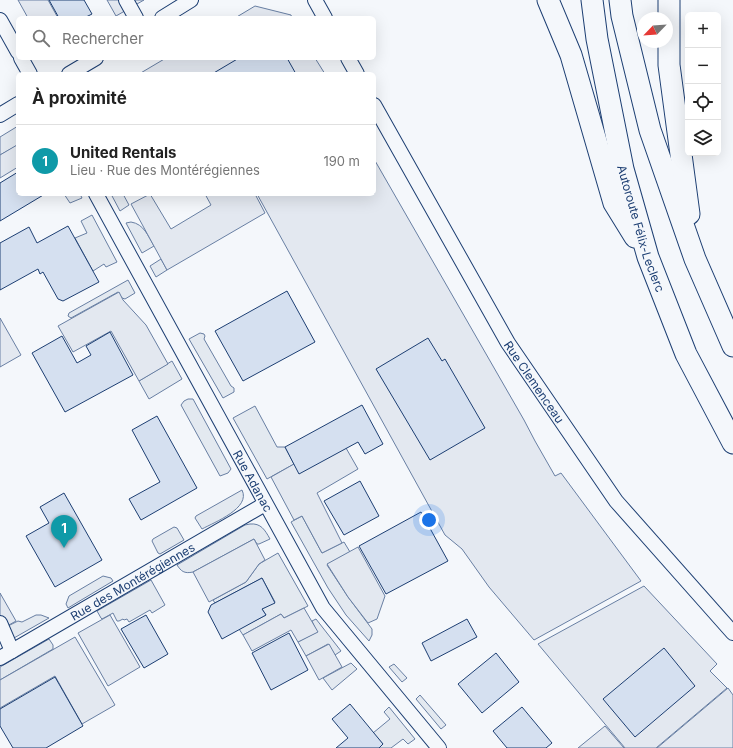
<!DOCTYPE html>
<html lang="fr">
<head>
<meta charset="utf-8">
<style>
  :root { --surface:#fff; --page:#f2f2f2; --text:#222; --muted:#767676; --line:#e0e0e0; --accent:#2563eb }
  body { margin:0; font-family:Inter,sans-serif; background:var(--page); color:var(--text) }
  .controls { position:absolute; right:12px; top:12px; display:grid; overflow:hidden; border-radius:6px; box-shadow:0 4px 16px #0002 }
  .controls button { width:36px; height:36px; display:grid; place-items:center; padding:0; border:0; border-bottom:1px solid var(--line); background:var(--surface); color:var(--text); font:20px sans-serif }
  .compass { position:absolute; left:637px; top:12px; width:36px; height:36px; border-radius:50%; background:var(--surface); box-shadow:0 4px 16px #0002; rotate:245deg }
  .you { position:absolute; left:429px; top:520px; width:14px; height:14px; margin:-10px; border:3px solid #fff; border-radius:50%; background:#1a73e8; box-shadow:0 0 0 6px #1a73e833 }
  .badge { display:grid; place-items:center; width:26px; height:26px; border-radius:50%; background:var(--accent); color:#fff; font-size:13px; font-weight:700 }
  .pin { position:absolute; translate:-50% -33px; filter:drop-shadow(0 1px 2px #0008) }
  .pin::after { content:''; position:absolute; top:21px; width:14px; height:12px; background:inherit; clip-path:polygon(0 0,100% 0,50% 100%) }
  .list { margin:0; padding:0; list-style:none }
  h2 { display:flex; justify-content:space-between; align-items:center; height:52px; margin:0; padding:0 16px; font-size:17px }
  h2 small { font-size:13px; font-weight:400; color:var(--muted) }
  .list li { display:grid; grid-template-columns:26px 1fr auto; gap:12px; align-items:center; box-sizing:border-box; height:72px; padding:0 16px; border-top:1px solid var(--line) }
  .list b { display:block; font-size:15px; white-space:nowrap }
  .list p { margin:0; font-size:13px; white-space:nowrap; color:var(--muted) }
  .list em { font-size:13px; font-style:normal; color:var(--muted) }
  .icon { flex:none; width:22px; height:22px; fill:none; stroke:currentColor; stroke-width:2; stroke-linecap:round; stroke-linejoin:round }
  .map { position:relative; flex:none; width:733px; height:748px; overflow:hidden }
  .search { position:absolute; background:var(--surface); box-shadow:0 4px 16px #0002; left:16px; top:16px; width:360px; height:44px; display:flex; align-items:center; gap:10px; box-sizing:border-box; padding:0 14px; border-radius:6px; color:var(--muted); font-size:15px }
  .panel { position:absolute; background:var(--surface); box-shadow:0 4px 16px #0002; left:16px; top:72px; width:360px; height:124px; border-radius:6px }
  .map>svg:first-child { display:block }
  .green { fill:#e3e9f0; stroke:#687fa3 }
  .parking { fill:#e3e8f0; stroke:#687fa3 }
  .building { fill:#d5e0f0; stroke:#1d3f73 }
  .lines { fill:none; stroke-linecap:round; stroke-linejoin:round }
  .minor-casing { stroke:#1d3f73; stroke-width:16 }
  .highway-casing { stroke:#1d3f73; stroke-width:23 }
  .minor { stroke:#f4f7fb; stroke-width:14 }
  .highway { stroke:#f4f7fb; stroke-width:21 }
  .labels { text-anchor:middle; dominant-baseline:central; stroke-width:3; stroke-linejoin:round; paint-order:stroke }
  .street-label { font-size:12px; fill:#1d3f73; stroke:#f4f7fb }
</style>
</head>
<body>
<div class="map">
<svg width="733" height="748" viewBox="0 0 733 748">
  <rect width="100%" height="100%" fill="#f4f7fb"/>
  <!-- green -->
  <g class="green">
    <path d="M18,126V145L0,155V137Z"/>
    <path d="M64,194H80L82,198L70,203Z"/>
    <path d="M111,194H123L129,205L120,211Z"/>
    <path d="M92,215L117,262L106,267L104,264L93,271L75,238L87,233L81,221Z"/>
    <path d="M131,222C144,224 148,236 154,246L142,253L126,223Z"/>
    <path d="M161,259L167,270L156,277L150,266Z"/>
    <path d="M128,280L135,293L125,299L122,298L118,292L71,318L68,316L69,313Z"/>
    <path d="M200,333L204,334L205,336L204,339L231,386L234,388V392L223,398L189,339Z"/>
    <path d="M172,361L182,379L149,399L139,381Z"/>
    <path d="M188,399H193L231,469L228,473L220,476L181,405L184,401Z"/>
    <path d="M255,406L277,447H285L294,464L267,479L233,418Z"/>
    <path d="M242,490C251,508 215,522 202,529L195,518L196,516Z"/>
    <path d="M302,516L322,553L344,542L350,552L327,565L348,597L372,629V635L369,641L346,615L328,588L291,522Z"/>
    <path d="M250,524C261,523 265,530 270,539L259,544H257L254,539L193,572C184,574 181,571 177,565L245,525Z"/>
    <path d="M174,527L177,528L184,540L160,554L158,553L152,541L153,539Z"/>
    <path d="M278,553L308,606L284,618L281,614L243,635L239,629L266,615L262,609L275,602L262,578L215,603L213,600L246,582L259,564Z"/>
    <path d="M103,576L111,578L113,581L68,608L66,604L69,596Z"/>
    <path d="M151,580L165,605L152,613L150,610L129,622L127,619L124,620L123,619L119,621H117L113,613L102,619L101,618L97,611Z"/>
    <path d="M36,615H41L49,618L14,638L8,626L18,621L22,622Z"/>
    <path d="M316,619L341,651L335,655L328,644L306,656L298,642L317,632L312,621Z"/>
    <path d="M49,639L53,645V649L0,680V667Z"/>
    <path d="M351,663L357,669L332,690L323,678Z"/>
    <path d="M394,664L407,678L402,682L389,667Z"/>
    <path d="M420,695L446,725L441,729L416,699Z"/>
    <path d="M389,707L415,739L408,744L403,739L391,748H379L383,744L373,733L390,719L384,712Z"/>
  </g>
  <!-- parking -->
  <g class="parking">
    <path d="M18,0H48L58,18H28Z"/>
    <path d="M107,0H144L116,16Z"/>
    <path d="M255,6L291,15L292,18H235Z"/>
    <path d="M166,58H315L325,74H139Z"/>
    <path d="M17,145L18,167L0,178V155Z"/>
    <path d="M374,159L524,420L535,441L555,476L561,473L641,581L534,640L489,587L462,549L445,535L257,194H374Z"/>
    <path d="M150,194L171,229L211,205L205,194H255L265,213L167,270L131,204Z"/>
    <path d="M119,292L123,300L146,325L168,364L139,381L111,331L73,352L58,326Z"/>
    <path d="M0,318L21,355L0,367Z"/>
    <path d="M346,448L358,469L317,493L342,543L322,553L302,516L294,520L271,477L294,464Z"/>
    <path d="M254,539L265,560L259,564L246,582L209,602L193,572Z"/>
    <path d="M358,547L385,596L377,619L368,623L348,597L327,564Z"/>
    <path d="M644,586L717,664L710,671L727,688L656,748H625L538,644Z"/>
    <path d="M0,593L16,621L0,630Z"/>
    <path d="M304,608L318,632L298,642L291,630L252,651L243,635L281,614L284,618Z"/>
    <path d="M110,615L140,667L108,686L78,633Z"/>
    <path d="M75,637L115,705L82,724L55,676L0,708V680Z"/>
    <path d="M329,644L342,667L319,680L306,656Z"/>
    <path d="M728,688L733,695V748H657Z"/>
    <path d="M605,726L624,748H578Z"/>
  </g>
  <!-- building -->
  <g class="building">
    <path d="M49,0H84L92,14L84,18H59Z"/>
    <path d="M239,58H287L296,74H212Z"/>
    <path d="M18,172V194H45L0,221V183Z"/>
    <path d="M68,226L99,282L63,301L58,299L43,272L40,274L38,269L0,290V243L29,227L37,243Z"/>
    <path d="M287,291L315,342L243,381L215,331Z"/>
    <path d="M110,332L133,375L65,412L32,353L62,336L77,363L91,355L86,346Z"/>
    <path d="M428,338L442,361L445,359L485,428L430,460L376,369Z"/>
    <path d="M362,405L383,444L365,454L358,442L299,474L285,447Z"/>
    <path d="M157,416L197,488L141,520L129,499L160,482L132,430Z"/>
    <path d="M360,481L379,516L344,535L324,501Z"/>
    <path d="M64,493L102,560L55,587L26,536L49,523L40,507Z"/>
    <path d="M421,512L448,561L386,594L359,546Z"/>
    <path d="M262,578L275,603L262,609L266,615L222,639L208,612L211,605Z"/>
    <path d="M146,615L168,654L144,668L121,629Z"/>
    <path d="M467,619L477,637L431,661L422,643Z"/>
    <path d="M289,633L308,670L271,690L252,653Z"/>
    <path d="M664,648L695,686L635,737L603,699Z"/>
    <path d="M496,653L519,682L482,713L458,684Z"/>
    <path d="M55,677L83,726L46,748H13L0,726V709Z"/>
    <path d="M350,704L383,744L379,748H336L348,738L332,719Z"/>
    <path d="M522,707L552,743L546,748H507L493,731Z"/>
  </g>
  <g class="lines">
    <!-- minor casing -->
    <g class="minor-casing">
      <g id="minor">
        <path d="M126,0L136,18"/>
        <path d="M315,0L325,18"/>
        <path d="M162,18L191,0"/>
        <path d="M0,20L18,52"/>
        <path d="M21,58L30,74"/>
        <path d="M348,58L357,74"/>
        <path d="M69,74L96,58"/>
        <path id="s1" d="M374,105L508,343L616,501L733,633"/>
        <path d="M0,115L18,104"/>
        <path id="s2" d="M96,194L323,608L439,748"/>
        <path d="M0,623L12,651"/>
        <path id="s3" d="M0,658L265,504"/>
      </g>
    </g>
    <!-- highway casing -->
    <g class="highway-casing">
      <g id="highway">
        <path d="M548,0L571,55L614,203L635,237"/>
        <path id="s4" d="M592,0L597,39L623,169L648,257L686,354L733,443"/>
        <path d="M620,0L622,16L650,130L695,259L733,346"/>
        <path d="M669,0V65L689,214"/>
      </g>
    </g>
    <!-- minor -->
    <use href="#minor" class="minor"/>
    <!-- highway -->
    <use href="#highway" class="highway"/>
  </g>
  <g class="labels">
    <!-- street labels -->
    <g class="street-label">
      <text stroke="none"><textPath href="#s4" startOffset="234">Autoroute Félix-Leclerc</textPath></text>
      <text stroke="none"><textPath href="#s1" startOffset="320">Rue Clemenceau</textPath></text>
      <text stroke="none"><textPath href="#s2" startOffset="327">Rue Adanac</textPath></text>
      <text stroke="none"><textPath href="#s3" startOffset="153">Rue des Montérégiennes</textPath></text>
    </g>
  </g>
</svg>
<div class="controls">
<button>+</button>
<button>−</button>
<button><svg class="icon" aria-label="locate" viewBox="0 0 24 24"><circle cx="12" cy="12" r="6"/><path d="M12 2v4M12 18v4M2 12h4M18 12h4"/></svg></button>
<button><svg class="icon" aria-label="layers" viewBox="0 0 24 24"><path d="M12 4l9 5-9 5-9-5zM3 14l9 5 9-5"/></svg></button>
</div>
<svg class="compass" viewBox="-18 -18 36 36"><path d="M0-13l5 13h-10z" fill="#e53935"/><path d="M0 13l5-13h-10z" fill="#767676"/></svg>
<div class="you"></div>
<div class="pin badge" style="left:64px;top:548px;background:#0f9aa8">1</div>
<div class="search"><svg class="icon" aria-label="search" viewBox="0 0 24 24"><circle cx="10" cy="10" r="6"/><path d="M15 15l6 6"/></svg>Rechercher</div>
<section class="panel">
<h2>À proximité<small></small></h2>
<ul class="list">
<li><span class="badge" style="background:#0f9aa8">1</span><div><b>United Rentals</b><p>Lieu · Rue des Montérégiennes</p></div><em>190 m</em></li>
</ul>
</section>
</div>
</body>
</html>
